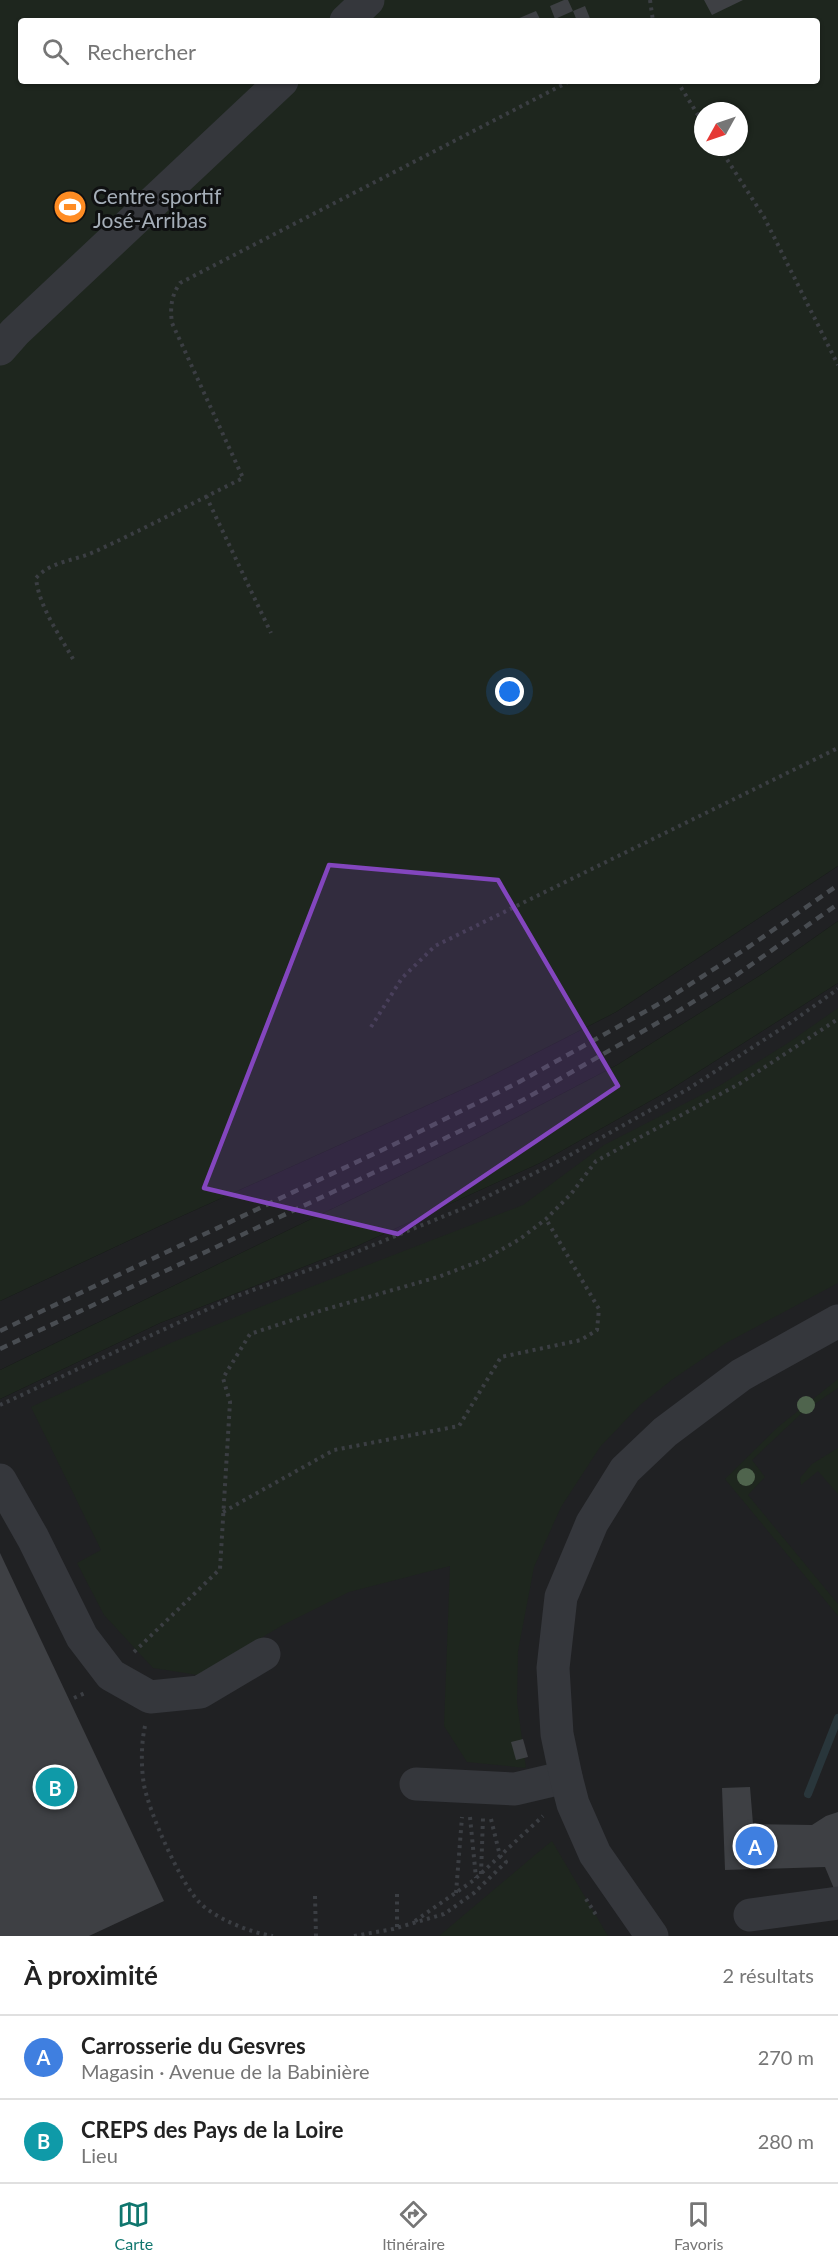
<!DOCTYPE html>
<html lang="fr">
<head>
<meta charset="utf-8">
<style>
  :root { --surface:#fff; --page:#f6f6f6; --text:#222; --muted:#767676; --line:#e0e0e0; --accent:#0f766e }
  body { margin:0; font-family:Lato,sans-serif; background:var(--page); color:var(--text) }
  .compass { position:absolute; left:694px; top:102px; width:54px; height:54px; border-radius:50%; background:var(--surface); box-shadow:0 2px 4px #0004; rotate:230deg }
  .you { position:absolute; left:510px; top:692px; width:21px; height:21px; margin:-15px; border:4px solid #fff; border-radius:50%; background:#1a73e8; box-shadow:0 0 0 9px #1a73e833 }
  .badge { display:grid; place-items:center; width:39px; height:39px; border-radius:50%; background:var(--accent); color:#fff; font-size:20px; font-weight:700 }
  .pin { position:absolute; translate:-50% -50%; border:3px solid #fff; box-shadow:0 2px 6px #0006 }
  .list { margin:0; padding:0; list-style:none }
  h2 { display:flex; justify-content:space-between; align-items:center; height:78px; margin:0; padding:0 24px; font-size:26px }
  h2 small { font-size:20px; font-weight:400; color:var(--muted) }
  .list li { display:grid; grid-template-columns:39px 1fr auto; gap:18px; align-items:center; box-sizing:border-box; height:84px; padding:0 24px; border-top:2px solid var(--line) }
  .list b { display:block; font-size:22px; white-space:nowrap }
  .list p { margin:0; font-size:20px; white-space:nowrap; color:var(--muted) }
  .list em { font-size:20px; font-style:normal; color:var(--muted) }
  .icon { flex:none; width:33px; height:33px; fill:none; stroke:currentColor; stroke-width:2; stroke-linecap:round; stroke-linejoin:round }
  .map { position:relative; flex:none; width:838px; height:1936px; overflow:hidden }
  .search { position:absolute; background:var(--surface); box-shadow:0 2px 4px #0004; left:18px; right:18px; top:18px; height:66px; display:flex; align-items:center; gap:15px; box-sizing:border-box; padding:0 21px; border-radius:6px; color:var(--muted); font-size:22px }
  .sheet { height:246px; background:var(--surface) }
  nav { display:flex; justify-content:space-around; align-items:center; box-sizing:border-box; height:84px; border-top:2px solid var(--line); background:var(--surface); font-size:16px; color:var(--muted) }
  nav a { display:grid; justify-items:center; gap:3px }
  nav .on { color:var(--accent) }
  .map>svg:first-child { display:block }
  .built { fill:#202123 }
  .green { fill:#1e261e; fill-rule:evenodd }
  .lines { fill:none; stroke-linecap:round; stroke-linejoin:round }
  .stream { stroke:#29363b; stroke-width:8 }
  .building { fill:#3e4044 }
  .path { stroke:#3b3e43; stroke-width:4; stroke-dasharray:3 4.5; stroke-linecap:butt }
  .minor { stroke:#35373c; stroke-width:33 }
  .rail { stroke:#484c51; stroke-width:4.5; stroke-dasharray:8 6; stroke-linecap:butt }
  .tree { fill:#4f644d }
  .marked { fill:#8346be; fill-opacity:0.2; stroke:#8346be; stroke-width:4.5; stroke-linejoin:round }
  .labels { text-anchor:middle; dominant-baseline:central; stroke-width:6; stroke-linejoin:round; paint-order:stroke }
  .poi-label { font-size:21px; fill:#a5aeb8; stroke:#0f1011; text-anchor:start }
</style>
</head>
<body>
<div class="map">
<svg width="838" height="1936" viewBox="0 0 838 1936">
  <rect width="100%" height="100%" fill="#141516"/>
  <!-- built -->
  <g class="built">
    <path d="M838,866V921L767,971L617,1065L470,1142L0,1370V1301L162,1225L481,1081L616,1012Z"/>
    <path d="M838,983V1936H0V1399L160,1323L357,1246L540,1163L668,1091Z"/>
  </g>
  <!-- green -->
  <g class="green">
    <path d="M0,0H372L349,21H21V81H817V21H353L377,0H838V866L616,1012L481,1081L162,1225L0,1301ZM703,111H739V147H703Z"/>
    <path d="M838,921V983L668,1091L540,1163L357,1246L160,1323L0,1399V1370L470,1142L617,1065L767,971Z"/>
    <path d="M838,1008V1283L726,1343L673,1379L640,1405L600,1447L561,1507L534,1567L518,1651L517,1702L526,1768L467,1762L444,1726L450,1566L349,1592L283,1625L198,1675L153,1668L104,1615L77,1563L101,1550L31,1407L173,1342L308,1288L523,1205L604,1145L719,1086L788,1043Z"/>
    <path d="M838,1379V1388L803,1412L752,1460L765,1477L748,1495L838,1604V1616L725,1479L778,1427Z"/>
    <path d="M838,1448V1494L818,1471L801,1485L800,1478L812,1464Z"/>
    <path d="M552,1841L608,1936H439L536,1854Z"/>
  </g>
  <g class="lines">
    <!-- stream -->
    <path class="stream" d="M808,1794L838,1718"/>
  </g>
  <!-- building -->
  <g class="building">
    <path d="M564,0H568L573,11L555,19L556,21H549L555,19L550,6Z"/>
    <path d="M704,0H743L712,15Z"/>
    <path d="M585,6L591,21H577L573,11Z"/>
    <path d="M536,11L541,21H518L517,19Z"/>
    <path d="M0,1553L164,1901L89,1936H0Z"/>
    <path d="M523,1739L528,1757L516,1760L511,1742Z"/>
    <path d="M750,1787L753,1824L812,1825L826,1816L838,1812V1890L835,1891L825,1867L725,1870L722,1788Z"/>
  </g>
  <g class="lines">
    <!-- path -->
    <g class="path">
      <path d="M650,0L653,21"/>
      <path d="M677,81L703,123"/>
      <path d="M719,147L764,217L838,365"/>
      <path d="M206,496L271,633"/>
      <path d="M73,659C59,634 39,607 36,578C51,561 74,561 94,552C144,529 193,503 243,478L172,323C170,308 171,296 180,283L570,81"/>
      <path d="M371,1027L402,978L435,946L838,748"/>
      <path d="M0,1405L234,1297L344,1257L464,1208L563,1159L688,1089L790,1023L838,989"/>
      <path d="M223,1512L334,1450L459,1426L501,1357L581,1340L597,1330L599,1309L546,1219"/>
      <path d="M134,1652L220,1569L230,1402L223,1378L250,1334L323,1310L438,1277L483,1260L520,1239L546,1219L571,1194L596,1161L739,1084L838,1019"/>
      <path d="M74,1698L85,1693"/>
      <path d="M145,1726C141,1744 141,1767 144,1785C149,1812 180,1882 199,1902C214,1918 251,1933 273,1936"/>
      <path d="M470,1817L476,1878"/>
      <path d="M481,1874L483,1818"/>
      <path d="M456,1893L462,1817"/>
      <path d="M397,1894V1928"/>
      <path d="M315,1896L316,1936"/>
      <path d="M586,1899L598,1918"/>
      <path d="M415,1921L474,1880L543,1816"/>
      <path d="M354,1936L393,1929L444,1914L474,1893L506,1862L500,1856L491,1819"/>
    </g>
    <!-- minor -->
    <g class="minor">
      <path d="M346,21L368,0"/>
      <path d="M0,349L15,332L282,81"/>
      <path d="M0,1480L33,1538L82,1637L111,1675L150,1697L200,1692L264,1654"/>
      <path d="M416,1784L515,1789L566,1777"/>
      <path d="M750,1915L838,1903"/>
      <path d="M652,1936L595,1854L573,1804L566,1777L557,1734L553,1668L561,1597L592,1523L625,1470L665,1432L741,1375L838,1321"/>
    </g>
    <!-- rail -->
    <g class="rail">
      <path d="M0,1331L401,1141L519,1082L664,1001L750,946L838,885"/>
      <path d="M0,1349L409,1156L523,1100L680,1010L735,976L838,904"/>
    </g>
  </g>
  <!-- trees -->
  <g class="tree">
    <circle cx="806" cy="1405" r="9"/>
    <circle cx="746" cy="1477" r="9"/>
  </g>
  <!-- marked area -->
  <path class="marked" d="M329,865L498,880L618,1086L398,1234L204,1188Z"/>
  <!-- icons -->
  <defs>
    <g id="stadium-disc" transform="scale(1.725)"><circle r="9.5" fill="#ff8c23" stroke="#0f1011"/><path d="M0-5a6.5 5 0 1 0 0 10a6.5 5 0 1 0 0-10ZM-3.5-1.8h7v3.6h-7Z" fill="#fff"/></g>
  </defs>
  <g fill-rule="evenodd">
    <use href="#stadium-disc" x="70" y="207"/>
  </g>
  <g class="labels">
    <!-- poi labels -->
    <g class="poi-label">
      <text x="93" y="195">Centre sportif<tspan x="93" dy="24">José-Arribas</tspan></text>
    </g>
  </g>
</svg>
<svg class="compass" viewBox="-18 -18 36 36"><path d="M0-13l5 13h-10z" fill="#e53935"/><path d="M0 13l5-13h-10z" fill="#767676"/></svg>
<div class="you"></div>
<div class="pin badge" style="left:755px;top:1846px;background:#3f7fe0">A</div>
<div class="pin badge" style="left:55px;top:1787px;background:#0f9aa8">B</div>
<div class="search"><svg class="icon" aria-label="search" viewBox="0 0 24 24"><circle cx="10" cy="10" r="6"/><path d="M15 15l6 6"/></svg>Rechercher</div>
</div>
<section class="sheet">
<h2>À proximité<small>2 résultats</small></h2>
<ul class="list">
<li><span class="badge" style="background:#3f7fe0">A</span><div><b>Carrosserie du Gesvres</b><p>Magasin · Avenue de la Babinière</p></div><em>270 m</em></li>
<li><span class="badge" style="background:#0f9aa8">B</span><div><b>CREPS des Pays de la Loire</b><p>Lieu</p></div><em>280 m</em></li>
</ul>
</section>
<nav>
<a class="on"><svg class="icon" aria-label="map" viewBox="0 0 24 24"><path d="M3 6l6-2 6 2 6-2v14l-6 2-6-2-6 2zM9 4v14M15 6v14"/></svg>Carte</a>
<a><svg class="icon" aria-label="directions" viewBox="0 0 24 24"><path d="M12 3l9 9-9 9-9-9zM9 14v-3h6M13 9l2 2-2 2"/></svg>Itinéraire</a>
<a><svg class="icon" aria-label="saved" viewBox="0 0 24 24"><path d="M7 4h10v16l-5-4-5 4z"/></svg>Favoris</a>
</nav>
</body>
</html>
